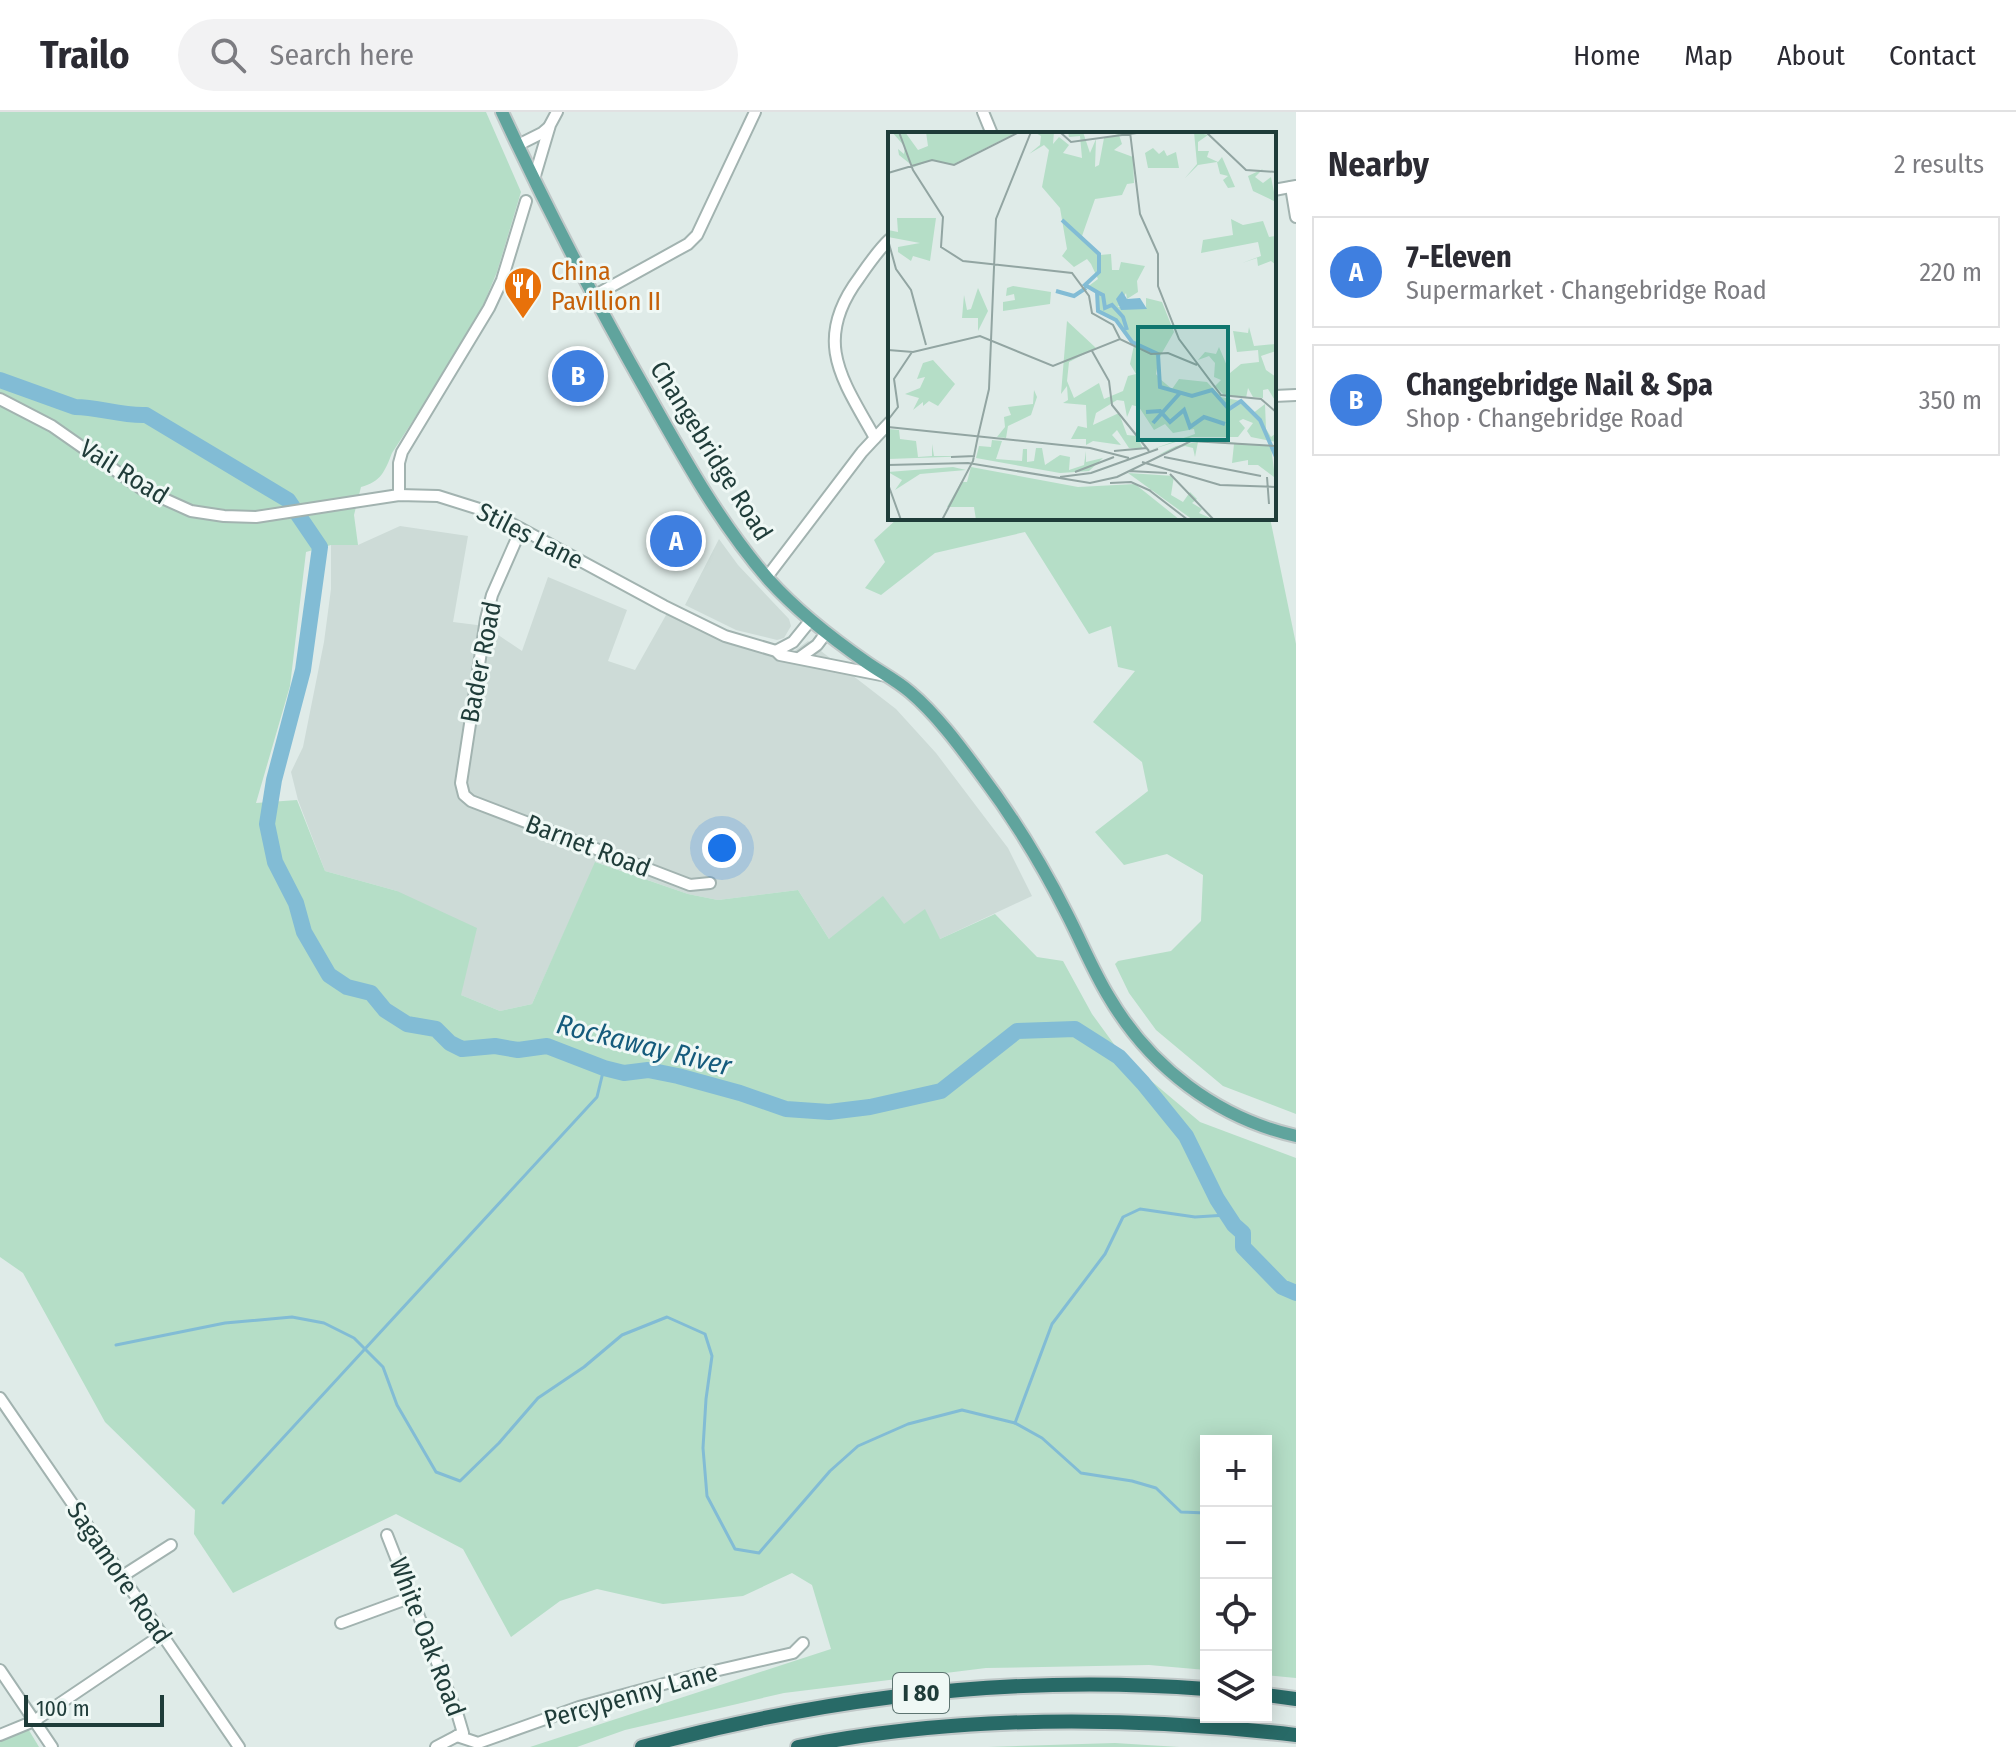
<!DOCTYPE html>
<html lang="en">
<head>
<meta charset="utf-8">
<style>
  :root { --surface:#fff; --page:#f2f2f3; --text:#2b2b33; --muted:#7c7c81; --line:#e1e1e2; --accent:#0b8043 }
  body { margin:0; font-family:"Fira Sans Condensed",sans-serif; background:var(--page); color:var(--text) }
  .controls { position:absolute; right:24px; bottom:24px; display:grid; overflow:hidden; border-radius:0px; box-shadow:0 4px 20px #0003 }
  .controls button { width:72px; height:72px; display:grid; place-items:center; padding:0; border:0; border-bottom:2px solid var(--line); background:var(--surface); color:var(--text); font:40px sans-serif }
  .scale { position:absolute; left:24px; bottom:20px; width:140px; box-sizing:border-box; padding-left:8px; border:4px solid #1f3c39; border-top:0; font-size:22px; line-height:28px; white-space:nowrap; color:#1f3c39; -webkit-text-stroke:6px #eff8f5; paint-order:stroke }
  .you { position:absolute; left:722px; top:736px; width:28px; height:28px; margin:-20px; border:6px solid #fff; border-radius:50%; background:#1a73e8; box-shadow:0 0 0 12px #1a73e833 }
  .badge { display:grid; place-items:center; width:52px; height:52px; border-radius:50%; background:var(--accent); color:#fff; font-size:26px; font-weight:700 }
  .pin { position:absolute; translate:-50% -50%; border:4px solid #fff; box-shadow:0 2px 8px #0006 }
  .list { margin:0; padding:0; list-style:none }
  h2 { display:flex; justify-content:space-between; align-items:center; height:104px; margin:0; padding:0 32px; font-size:34px }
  h2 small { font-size:26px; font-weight:400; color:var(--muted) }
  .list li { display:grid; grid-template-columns:52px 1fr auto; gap:24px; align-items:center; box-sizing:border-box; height:112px; margin:0 16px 16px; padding:0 16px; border:2px solid var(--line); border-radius:0px }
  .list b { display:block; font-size:30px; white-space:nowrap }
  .list p { margin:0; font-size:26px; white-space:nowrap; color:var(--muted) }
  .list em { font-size:26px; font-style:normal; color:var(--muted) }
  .icon { flex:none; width:44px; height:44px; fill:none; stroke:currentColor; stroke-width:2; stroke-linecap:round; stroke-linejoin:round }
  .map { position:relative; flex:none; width:1296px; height:1635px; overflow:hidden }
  header { display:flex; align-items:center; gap:48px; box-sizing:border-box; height:112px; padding:0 40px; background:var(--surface); border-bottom:2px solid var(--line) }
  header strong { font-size:38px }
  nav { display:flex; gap:44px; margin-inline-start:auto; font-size:28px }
  .search { width:560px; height:72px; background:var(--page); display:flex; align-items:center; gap:20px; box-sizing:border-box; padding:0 28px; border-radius:44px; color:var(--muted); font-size:30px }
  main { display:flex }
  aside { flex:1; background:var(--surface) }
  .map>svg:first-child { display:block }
  .built { fill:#cddbd7 }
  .green { fill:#b5dec7 }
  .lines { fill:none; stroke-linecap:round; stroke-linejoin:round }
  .stream { stroke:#82bcd5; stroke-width:3 }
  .river { stroke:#82bcd5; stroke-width:16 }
  .minor-casing { stroke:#a2b3b0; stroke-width:14 }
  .major-casing { stroke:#c0c8c8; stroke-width:16 }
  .highway-casing { stroke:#c0c8c8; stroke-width:18 }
  .minor { stroke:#fff; stroke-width:10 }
  .major { stroke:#60a49d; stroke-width:12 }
  .highway { stroke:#286a67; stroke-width:14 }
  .labels { text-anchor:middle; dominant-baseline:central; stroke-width:6; stroke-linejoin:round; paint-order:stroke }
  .shield { fill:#eff8f5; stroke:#5d7471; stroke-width:2 }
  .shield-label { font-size:24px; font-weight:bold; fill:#1f3c39 }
  .food-label { font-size:26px; fill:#c56008; stroke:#eff8f5; text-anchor:start }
  .street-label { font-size:26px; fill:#1f3c39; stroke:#eff8f5 }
  .water-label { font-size:28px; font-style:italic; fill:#155b7c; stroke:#eff8f5 }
  .inset-river { fill:none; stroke:#82bcd5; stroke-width:4 }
  .inset-road { fill:none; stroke:#92a5a2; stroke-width:2 }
  .view { fill:#0f766e; fill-opacity:0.15; stroke:#0f766e; stroke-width:4 }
  .inset-edge { fill:none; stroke:#1f3c39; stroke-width:4 }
</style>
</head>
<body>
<header>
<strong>Trailo</strong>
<div class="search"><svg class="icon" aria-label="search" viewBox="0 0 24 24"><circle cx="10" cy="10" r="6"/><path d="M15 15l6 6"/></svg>Search here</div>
<nav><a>Home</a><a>Map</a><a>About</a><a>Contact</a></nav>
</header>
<main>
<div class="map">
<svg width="1296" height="1635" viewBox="0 0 1296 1635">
  <rect width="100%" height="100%" fill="#dfebe8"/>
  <!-- built -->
  <g class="built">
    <path d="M400,414L468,424L453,510L485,514L522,539L548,465L627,498L608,549L635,558L670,496L689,508L790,542L808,529L896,597L936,641L1008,736L1032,784L940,827L904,812L829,827L798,778L718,788L688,782L596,750L532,892L500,899L461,883L397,779L325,759L298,688L291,660L303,635L324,530L331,477V433H358Z"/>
    <path d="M719,427L738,453L789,507L791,514L784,526L777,528L736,518L685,493Z"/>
  </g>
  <!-- green -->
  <g class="green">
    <path d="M0,0H486L521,80L497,160L474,215L392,341C385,359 381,370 361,375L354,403L358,433H331L306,440L290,574L256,691L297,688L325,759L397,779L477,816L461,883L500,899L532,892L595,750L688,782L718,788L798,778L829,827L883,784L904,812L925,797L940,827L995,802L1037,845L1063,849L1092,902L1124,946L1200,1010L1296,1046V1566L1266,1563V1329H1206V1558L1149,1553L986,1556L784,1581L625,1618L577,1635H530L831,1537L812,1473L792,1461L743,1484L663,1492L597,1477L560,1489L511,1525L463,1437L396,1402L233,1481L194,1422L195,1398L105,1310L23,1161L0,1145Z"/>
    <path d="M898,406H1270L1296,532V1002L1223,974L1156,918L1129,881L1115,852L1118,849L1171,839L1201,809L1203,763L1167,742L1124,753L1095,720L1148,679L1142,650L1093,610L1135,559L1118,555L1111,514L1089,522L1025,420L935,441L881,483L865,476L885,450L874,428Z"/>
    <path d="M27,1615L39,1635H0V1623Z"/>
    <path d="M1115,1631L1179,1635H988Z"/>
  </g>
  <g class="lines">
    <!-- stream -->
    <g class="stream">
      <path d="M116,1233L225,1211L292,1205L324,1211L354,1226L383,1255L397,1293L436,1360L460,1369L499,1331L538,1286L584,1255L622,1223L667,1205L705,1222L712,1244L706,1287L703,1336L707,1384L735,1437L759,1441L830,1359L858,1334L908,1312L962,1298L1015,1311L1042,1326L1081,1361L1132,1369L1156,1376L1181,1400L1206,1401"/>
      <path d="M1015,1311L1052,1212L1105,1142L1123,1105L1140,1097L1195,1105L1227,1103"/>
      <path d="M223,1391L597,985L604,956"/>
    </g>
    <!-- river -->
    <path class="river" d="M0,268L75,295C99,295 120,304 146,303L288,388L320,435L303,558L274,668L267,712L275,750L296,791L304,820L329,863L347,875L371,881L385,898L407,912L436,917L450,931L462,937L495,934L518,938L547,934L604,956L624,961L648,958L678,964L740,981L786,997L829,1000L870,995L941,979L1017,919L1075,917L1119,945L1143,971L1186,1024L1217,1087L1234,1113L1243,1121V1135L1282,1175L1296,1181"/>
    <!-- minor casing -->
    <g class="minor-casing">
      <g id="minor">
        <path d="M983,0L992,22"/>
        <path d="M518,33L542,21L549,15"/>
        <path d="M534,67L550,13L557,0"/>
        <path d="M1291,75L1296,105"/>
        <path d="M1274,78L1296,74"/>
        <path d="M592,185L688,132L697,123L755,0"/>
        <path d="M1274,284L1296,283"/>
        <path d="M0,287L52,314L142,377L191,399L224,404L256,405L399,383L438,384L492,401L664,494L725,524L776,539L780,543L886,564"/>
        <path d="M875,326C842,267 812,229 859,166C868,153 878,138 890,127"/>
        <path d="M399,383V351L402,340L489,196L502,168L526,89"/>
        <path d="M521,417L492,483L486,507L461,671L464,683L471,689L690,773L710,771"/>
        <path d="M767,465L862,340L890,310"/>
        <path d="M776,539L793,530L810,509"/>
        <path d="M799,546L817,533L826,521"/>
        <path d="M0,1286L239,1635"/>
        <path d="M387,1423L458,1604L463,1621L457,1624"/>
        <path d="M121,1465L171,1433"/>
        <path d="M341,1511L412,1485"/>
        <path d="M0,1558L52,1635"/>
        <path d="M0,1623L34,1609L160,1524"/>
        <path d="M457,1624L478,1631L579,1595L697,1563L793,1541L803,1531"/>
        <path d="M436,1635L457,1624"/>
      </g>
    </g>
    <!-- major casing -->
    <g class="major-casing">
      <path id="major" d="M502,0C547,97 596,191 649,284C685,348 721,413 769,468C798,500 830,525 866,550C880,560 896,568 910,580C936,602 959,633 979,660C1013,705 1042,752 1067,802C1081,829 1093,859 1109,885C1150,955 1217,1006 1296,1024"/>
    </g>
    <!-- highway casing -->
    <g class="highway-casing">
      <g id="highway">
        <path d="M1266,1583L1296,1587"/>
        <path d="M642,1635C826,1585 1016,1562 1206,1577"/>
        <path d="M798,1635C962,1602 1131,1604 1296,1623"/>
      </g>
    </g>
    <!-- minor -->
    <use href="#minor" class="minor"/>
    <!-- major -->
    <use href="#major" class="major"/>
    <!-- highway -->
    <use href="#highway" class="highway"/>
  </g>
  <!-- icons -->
  <defs>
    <g id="restaurant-pin" transform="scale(2)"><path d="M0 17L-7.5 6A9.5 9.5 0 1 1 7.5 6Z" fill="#e8710a" stroke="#eff8f5"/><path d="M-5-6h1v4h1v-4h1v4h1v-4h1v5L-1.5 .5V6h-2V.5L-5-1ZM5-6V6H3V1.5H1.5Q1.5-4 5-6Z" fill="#fff"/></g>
  </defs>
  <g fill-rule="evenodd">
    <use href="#restaurant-pin" x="523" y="174"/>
  </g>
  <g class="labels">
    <!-- shield labels -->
    <rect class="shield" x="893" y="1561" width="56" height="40" rx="6"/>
    <g class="shield-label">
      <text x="921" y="1581">I 80</text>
    </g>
    <!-- food labels -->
    <g class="food-label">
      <text x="551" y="159">China<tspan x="551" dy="30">Pavillion II</tspan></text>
    </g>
    <!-- street labels -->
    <g class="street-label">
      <text transform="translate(711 339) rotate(58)">Changebridge Road</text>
      <text transform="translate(124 360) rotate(32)">Vail Road</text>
      <text transform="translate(530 424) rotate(27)">Stiles Lane</text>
      <text transform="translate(481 550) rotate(-79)">Bader Road</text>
      <text transform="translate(588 734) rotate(21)">Barnet Road</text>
      <text transform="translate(119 1461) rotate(56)">Sagamore Road</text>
      <text transform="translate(427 1525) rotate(69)">White Oak Road</text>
      <text transform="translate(631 1584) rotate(-16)">Percypenny Lane</text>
    </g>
    <!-- water labels -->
    <g class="water-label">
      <text transform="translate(644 933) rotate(14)">Rockaway River</text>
    </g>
  </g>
  <!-- overview -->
  <g transform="translate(888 20)">
    <rect width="388" height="388" fill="#dfebe8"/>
    <path d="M4,0H17L30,18L40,14L38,0H129L64,33L44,28L26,35L11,23L10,17L16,22L17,15ZM146,0H166L165,12L171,5L181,13L175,21L194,26L192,4L181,5L180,0H195L202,21L208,7L207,35L211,33L216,6L238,0L231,3L234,12L226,18L245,25L246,51L239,52L234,63L207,67L194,104L212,123L223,122L224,138H231L233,130L257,134L249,149L250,160L239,167L238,161L230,175H258V166L274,170L286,200L271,226L268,242L272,247L284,257L291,247L319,250L333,265L353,269L364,282L377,272L378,297L383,305L388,301V310L363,305L359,299L365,291L355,287L351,289L357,296L350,305H304L262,318L307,302L306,297L285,301L277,292L266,298L251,275L244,273L239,285L236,269L229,268L208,281L205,293L231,281L239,303L249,304L255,317L241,316L229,298L224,303L233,313L205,309L198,313V307H183L190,294L199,296L198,273L175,271L180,268L179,254L173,262L179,189L208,216L181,230L179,249L186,266L211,251L216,267L235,259L240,244L248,242L242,232L246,213L229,188L209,177L211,160L198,156L210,147L203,132L199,127L186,135L174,124L179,117L172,76L154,55L161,18L156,13L141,22L152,13L153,4ZM306,0L320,3L310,10V19H321L319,25L330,30L334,25L347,55L340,56L335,48L340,44L332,42L329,30L310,33L297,46L309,32ZM265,16L271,22L276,18L279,24L288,20L291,36H260L257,21ZM375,37L367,45L375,51L383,45L388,70L365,59L360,44ZM9,86H48L42,129L25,124L23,129L10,120V115L32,111L0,105V98L10,100ZM343,87L355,93L375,89L381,105L388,104V133L383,129L370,134L369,126L354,131L373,124L370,110L313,121L315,108L345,103ZM125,154L163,160L162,172L115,179V170L127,168L126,162L118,164L119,156ZM90,156L100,179L90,199V186H74L76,163L79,178L83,177ZM361,195L366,214L388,212V219L373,224L378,238L388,245V270L380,257L375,258V266L365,265L360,256L358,266L335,262L327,254L333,248L326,245L327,231L321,224L310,228L317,220L328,222L331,215L342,241L353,232L371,230L370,218L349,220L345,199L360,201ZM45,228L67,252L50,274L41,269L35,274V270L25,278L31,266L17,262L32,256L37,245L29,247L35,231ZM146,258L149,265L143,283L120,294L118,306L109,305L117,295L116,285L123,283L120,275L145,272ZM0,297L11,298L12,307L28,309L30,325L44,324V312L46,324H85L0,327ZM104,308L114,309L108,327L134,329L135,317H139V330L146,329L148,316H154L157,333L172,323L182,325L181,338L196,333L198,319V330L215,326L201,339L172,341L88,326L91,314L103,315ZM320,308L388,315H383L388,353L386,345L370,333H360V328L344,331L346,312L310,310L307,325L305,316L297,314L270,323L288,314ZM65,335L78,338L32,342L7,358L14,348L0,340ZM83,335L190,355L247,352L292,388H88L86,375H59L73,350H79ZM240,341L286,344L283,363L295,370L302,360L309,367L304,371L314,377L311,381L322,386L305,388Z" fill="#b5dec7"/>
    <path d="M234,159L239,167L252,166L259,177L233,178L228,167Z" fill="#82bcd5"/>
    <path class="inset-river" d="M174,88L211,122V140L197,153L209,160L210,179L228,188L244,210L270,222L272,255L304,264L324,258L341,277L353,269L372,288L388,325M168,159L186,164L198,156M209,160L215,163L217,176L224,173L235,185L239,198M258,280L272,279L282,290L296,278L302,295L316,285L337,292M265,291L292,261"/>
    <path class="inset-road" d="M11,0L25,38L55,85L53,115L75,129L184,141L201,164L204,181L225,193L232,207M172,0L183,10L256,0M242,0L252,82L270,122V154L291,207L333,263L373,267L388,280M318,0L358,38L388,40M0,41L44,28L66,33L131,0M0,108L8,137L23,158L38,213M0,218L25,220L92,204L165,234L232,207L263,222L280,221L309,233M204,219L221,249L224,273L261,319M0,288L10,275L6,247L24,220M0,295L202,316L241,326M90,304L101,257L108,87L143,0M226,319L259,316M63,325L87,324M276,325L373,344M254,330L332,353L388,355M0,333L80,331L202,351L229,345L303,309L388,314M241,339L279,341M187,340L226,325M282,342L326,388M172,345L203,341L270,317M379,345L381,372M222,351L243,350L263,359M0,352L13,388M261,358L300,388M54,388L85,329L90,304"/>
    <path class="view" d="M250,195H340V308H250Z"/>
    <rect width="388" height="388" class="inset-edge"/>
  </g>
</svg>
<div class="controls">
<button>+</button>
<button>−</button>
<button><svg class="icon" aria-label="locate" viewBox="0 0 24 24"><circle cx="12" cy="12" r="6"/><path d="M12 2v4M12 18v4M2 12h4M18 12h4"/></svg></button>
<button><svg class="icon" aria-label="layers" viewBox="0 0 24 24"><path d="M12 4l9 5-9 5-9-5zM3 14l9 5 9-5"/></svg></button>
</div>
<div class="scale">100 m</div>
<div class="you"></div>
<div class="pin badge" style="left:676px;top:429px;background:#3f7fe0">A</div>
<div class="pin badge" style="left:578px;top:264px;background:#3f7fe0">B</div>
</div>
<aside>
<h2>Nearby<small>2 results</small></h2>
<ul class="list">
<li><span class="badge" style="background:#3f7fe0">A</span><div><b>7-Eleven</b><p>Supermarket · Changebridge Road</p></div><em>220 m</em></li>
<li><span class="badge" style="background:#3f7fe0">B</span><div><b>Changebridge Nail &amp; Spa</b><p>Shop · Changebridge Road</p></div><em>350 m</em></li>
</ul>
</aside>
</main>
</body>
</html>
